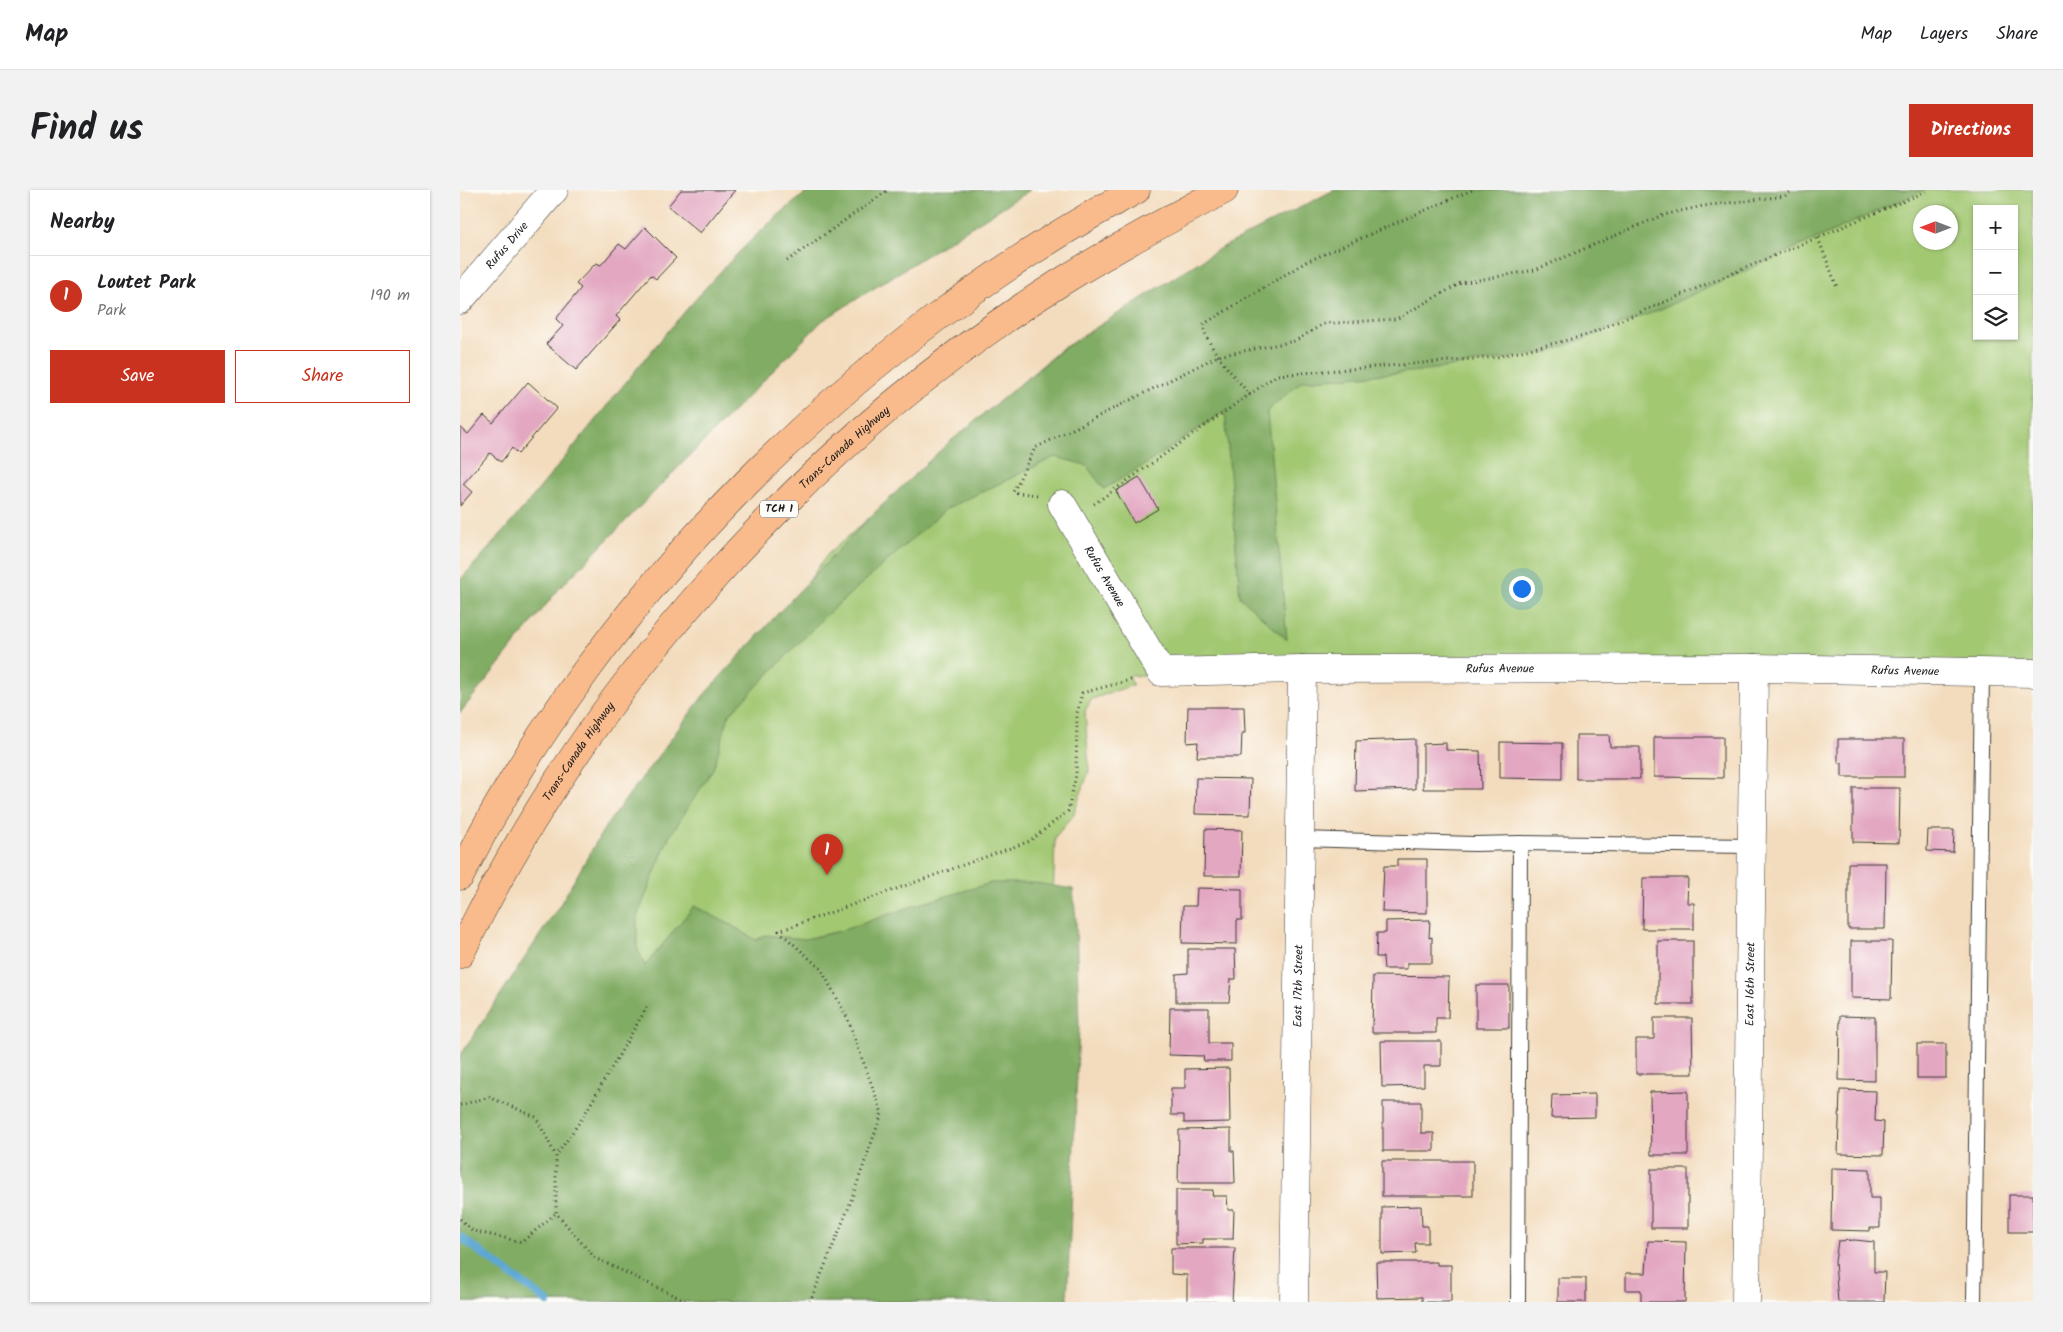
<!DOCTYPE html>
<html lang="en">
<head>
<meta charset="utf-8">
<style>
  :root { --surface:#fff; --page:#f2f2f2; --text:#202124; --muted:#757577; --line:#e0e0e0; --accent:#c8321e }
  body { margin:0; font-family:Kalam,sans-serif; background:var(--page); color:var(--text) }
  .controls { position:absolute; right:15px; top:15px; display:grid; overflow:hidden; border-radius:0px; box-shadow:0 1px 4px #0004 }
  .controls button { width:45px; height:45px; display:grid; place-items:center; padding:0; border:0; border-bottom:1px solid var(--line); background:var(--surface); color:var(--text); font:25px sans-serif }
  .compass { position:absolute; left:1453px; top:15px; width:45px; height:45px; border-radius:50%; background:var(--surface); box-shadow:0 1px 4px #0004; rotate:270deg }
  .you { position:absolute; left:1061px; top:398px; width:18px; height:18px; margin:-12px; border:4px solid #fff; border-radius:50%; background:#1a73e8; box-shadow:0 0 0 8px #1a73e833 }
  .badge { display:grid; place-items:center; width:32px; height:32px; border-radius:50%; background:var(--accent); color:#fff; font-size:16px; font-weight:700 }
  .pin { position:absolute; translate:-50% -41px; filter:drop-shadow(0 1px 2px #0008) }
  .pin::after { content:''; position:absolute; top:26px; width:18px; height:15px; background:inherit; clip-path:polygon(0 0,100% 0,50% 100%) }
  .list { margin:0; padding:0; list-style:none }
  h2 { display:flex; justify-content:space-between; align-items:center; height:65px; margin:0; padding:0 20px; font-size:21px }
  h2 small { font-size:16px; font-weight:400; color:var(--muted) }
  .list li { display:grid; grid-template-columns:32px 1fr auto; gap:15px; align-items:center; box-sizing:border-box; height:80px; padding:0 20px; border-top:1px solid var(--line) }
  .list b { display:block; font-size:19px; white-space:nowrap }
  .list p { margin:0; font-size:16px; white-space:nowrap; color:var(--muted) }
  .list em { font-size:16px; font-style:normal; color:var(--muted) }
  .actions { display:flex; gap:10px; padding:15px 20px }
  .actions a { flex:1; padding:11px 0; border:1px solid var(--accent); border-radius:0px; text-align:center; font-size:18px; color:var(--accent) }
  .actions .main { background:var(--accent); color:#fff }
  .icon { flex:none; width:28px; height:28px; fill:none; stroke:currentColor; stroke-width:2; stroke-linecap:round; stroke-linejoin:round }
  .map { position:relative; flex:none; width:1573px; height:1112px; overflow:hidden; border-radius:0px }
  header { display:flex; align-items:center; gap:30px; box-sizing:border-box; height:70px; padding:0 25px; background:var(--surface); border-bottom:1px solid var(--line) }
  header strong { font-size:24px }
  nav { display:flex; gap:28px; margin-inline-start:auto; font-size:18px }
  .intro { display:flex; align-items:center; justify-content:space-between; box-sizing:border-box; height:120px; padding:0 30px }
  h1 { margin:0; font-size:35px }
  .button { padding:12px 22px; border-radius:0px; background:var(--accent); color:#fff; font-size:18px; font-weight:700 }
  main { display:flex; gap:30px; padding:0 30px }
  aside { flex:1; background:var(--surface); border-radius:0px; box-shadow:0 1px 4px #0004 }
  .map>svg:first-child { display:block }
  .green { fill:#a2c872; stroke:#5f7247; fill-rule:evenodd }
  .forest { fill:#81ac64; stroke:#4e6440 }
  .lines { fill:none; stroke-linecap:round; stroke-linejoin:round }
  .stream { stroke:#5ba7d3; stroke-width:8 }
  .building { fill:#e3a7c2 }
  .lane-casing { stroke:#3c3934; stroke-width:16 }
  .street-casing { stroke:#3c3934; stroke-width:29 }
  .highway-casing { stroke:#3c3934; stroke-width:29 }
  .path { stroke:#3c3934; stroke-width:3; stroke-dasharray:1 4; stroke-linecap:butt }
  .lane { stroke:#fff; stroke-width:14 }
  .street { stroke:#fff; stroke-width:28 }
  .highway { stroke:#fabb8c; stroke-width:28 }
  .labels { text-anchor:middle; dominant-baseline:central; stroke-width:4; stroke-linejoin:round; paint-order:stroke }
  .shield { fill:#fdfcf7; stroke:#605f5e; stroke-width:1 }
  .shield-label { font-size:11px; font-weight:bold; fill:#1c1c1c }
  .street-label { font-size:12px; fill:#1c1c1c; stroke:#fdfcf7 }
</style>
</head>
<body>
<header>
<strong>Map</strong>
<nav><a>Map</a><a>Layers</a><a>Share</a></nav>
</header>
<div class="intro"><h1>Find us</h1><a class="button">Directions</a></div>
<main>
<aside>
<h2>Nearby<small></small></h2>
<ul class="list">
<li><span class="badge">1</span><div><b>Loutet Park</b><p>Park</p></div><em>190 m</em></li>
</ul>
<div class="actions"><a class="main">Save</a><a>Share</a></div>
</aside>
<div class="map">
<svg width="1573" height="1112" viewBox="0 0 1573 1112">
  <rect width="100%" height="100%" fill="#fdfcf7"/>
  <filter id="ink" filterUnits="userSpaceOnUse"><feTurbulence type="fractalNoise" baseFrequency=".02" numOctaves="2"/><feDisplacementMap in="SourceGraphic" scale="10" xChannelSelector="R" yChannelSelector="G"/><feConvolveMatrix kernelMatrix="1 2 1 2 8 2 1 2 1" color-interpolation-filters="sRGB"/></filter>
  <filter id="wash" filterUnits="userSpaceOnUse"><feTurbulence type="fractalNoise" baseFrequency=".0096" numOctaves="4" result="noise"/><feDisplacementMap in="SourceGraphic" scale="20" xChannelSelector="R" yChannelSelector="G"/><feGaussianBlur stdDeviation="1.12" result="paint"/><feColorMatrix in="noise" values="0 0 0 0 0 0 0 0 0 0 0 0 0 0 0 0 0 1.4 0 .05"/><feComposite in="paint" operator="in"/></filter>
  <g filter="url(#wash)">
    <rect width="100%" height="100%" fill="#f3dcbd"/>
    <!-- green -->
    <path class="green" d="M888,0H1573V478L669,486L673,495L632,509L625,521L629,581L613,626L595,647L582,1112H0V884L367,365L601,159ZM1517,19H1554V146H1517ZM1460,22H1490V52H1460Z"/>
    <!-- forest -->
    <g class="forest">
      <path d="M350,0H570L362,131L98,400L0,523V390C65,320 123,244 184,170C235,109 286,47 350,0Z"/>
      <path d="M874,0H1464L1194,122L1089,162L961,181L842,191L807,221L827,450L780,407L765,221L686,274L644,299L626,275L595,267L486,319L364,427L269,525L253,579L208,649L177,727V758L185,776L234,716L271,735L296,750L305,745L345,749L380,741L456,715L531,693H575L613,699L616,730L619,838L607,1112H0V866L101,713L145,637L243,506L323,418L413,324L486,255L604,158L759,59Z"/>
    </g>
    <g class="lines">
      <!-- stream -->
      <path class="stream" d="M0,1047L88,1112"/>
    </g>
    <g id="blocks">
      <!-- building -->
      <g class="building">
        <path d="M221,0H275L240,43L208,16Z"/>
        <path d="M185,37L216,68L196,89L191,85L156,126L160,130L116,180L86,154L103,136L96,129L121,98L116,94L136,73L141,75L159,54L166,59Z"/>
        <path d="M68,192L97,218L58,264L52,258L41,272L30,263L3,294L12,302L0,316V237L8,244L24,225L33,233Z"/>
        <path d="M679,287L698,319L674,333L656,301Z"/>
        <path d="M728,517H784L785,543H782L781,567H737L738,552L727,553Z"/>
        <path d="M1116,545H1149L1150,557H1180V589H1116Z"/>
        <path d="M1194,547H1263V588L1194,587Z"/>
        <path d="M955,549V599L895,601L896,551Z"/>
        <path d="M1378,549H1444V587H1382V573H1378Z"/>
        <path d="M1040,552L1102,553V589L1040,588Z"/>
        <path d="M986,553V560L1020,561L1021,599H963V554Z"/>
        <path d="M736,588L791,589L790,625L735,624Z"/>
        <path d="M1393,598H1440L1439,653L1393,652Z"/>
        <path d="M745,639L782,640L781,686H744Z"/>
        <path d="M1468,640H1494L1493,662L1467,661Z"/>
        <path d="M937,669H967V723L922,722L924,676H937Z"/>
        <path d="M1388,673H1426L1425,739H1388Z"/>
        <path d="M1183,688H1228L1227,713H1234V739H1182Z"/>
        <path d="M737,698L782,699V730H777V754L722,753L723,716H736Z"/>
        <path d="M970,730L969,748L972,747V773H947V779H924L923,767H916L917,743H926V731Z"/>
        <rect x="1198" y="751" width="35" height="63"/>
        <path d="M1391,751H1432L1431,809L1391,808Z"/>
        <path d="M728,759H775L776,789H771L769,812H716V784L728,783Z"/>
        <path d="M913,786L989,787L988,828H976V843H912Z"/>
        <rect x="1016" y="795" width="33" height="43"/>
        <path d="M710,818H749V853H771V871H744L743,866L709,865Z"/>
        <path d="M1380,826L1415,827V891L1379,890Z"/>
        <path d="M1194,828H1232L1233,884H1176V849H1194Z"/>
        <path d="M921,851H981V876H964V896L922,897Z"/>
        <rect x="1457" y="854" width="29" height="34"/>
        <path d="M769,878L770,932L724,933V925H711V898H725V879Z"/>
        <path d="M1380,900L1416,901L1415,931L1424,932L1423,965L1378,964Z"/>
        <path d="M1228,901V965H1191L1190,902Z"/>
        <path d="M1135,904V927L1091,928L1092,905Z"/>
        <path d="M923,912H961V943H974V961H923Z"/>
        <path d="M771,939V961H774L775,993H718L719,940Z"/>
        <rect x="922" y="971" width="91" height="35"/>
        <path d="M1372,978L1410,979V1008H1420V1038H1410V1041L1371,1040Z"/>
        <rect x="1191" y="979" width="37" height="59"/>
        <path d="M716,1000H753L752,1006H767L768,1020H774L773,1049H743V1053L716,1054Z"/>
        <rect x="1549" y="1005" width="24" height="37"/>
        <path d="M961,1016L962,1036H968V1053H955L956,1063L922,1064V1017Z"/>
        <path d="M1395,1050L1414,1052V1082H1425L1424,1112H1378L1375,1072L1378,1051Z"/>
        <path d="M1188,1051L1226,1052L1225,1112H1181V1100H1166V1083H1186Z"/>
        <path d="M711,1058H775L772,1112H727V1085L711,1084Z"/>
        <path d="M916,1072H977V1075H991V1112H962V1107L917,1108Z"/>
        <rect x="1098" y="1088" width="28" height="24"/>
      </g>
    </g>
  </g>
  <g filter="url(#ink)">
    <use href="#blocks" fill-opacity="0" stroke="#3c3934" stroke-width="1"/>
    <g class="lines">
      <!-- lane casing -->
      <g class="lane-casing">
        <g id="lane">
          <path d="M840,649L1014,654L1060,653"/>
          <path d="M1058,1112L1060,653L1292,656"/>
          <path d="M1514,1112L1522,482"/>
        </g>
      </g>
      <!-- street casing -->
      <g class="street-casing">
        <g id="street">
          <path id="s1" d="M0,110L94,0"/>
          <path id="s2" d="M602,314L701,482L842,479L1294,478L1573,483"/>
          <path id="s3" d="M834,1112L842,479"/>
          <path id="s4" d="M1286,1112L1294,478"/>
        </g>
      </g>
      <!-- highway casing -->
      <g class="highway-casing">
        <g id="highway">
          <path d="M0,686C142,403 397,149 676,0"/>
          <path id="s5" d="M0,764C128,497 350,250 601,92C654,59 709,29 764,0"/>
        </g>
      </g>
      <!-- path -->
      <g class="path">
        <path d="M1358,48L1377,97"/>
        <path d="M327,71L428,0"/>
        <path d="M790,205C778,190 742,153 744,134L846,72L1012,0"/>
        <path d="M577,305L553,302L575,258L758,166L835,151L863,134L936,129L1001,93L1075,80L1203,25L1243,16L1325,6L1332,0"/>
        <path d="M634,314L817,185L1037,167L1124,146L1470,0"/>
        <path d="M187,817L123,927L96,966V1023L135,1068L228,1112"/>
        <path d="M0,915L29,907L76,927L96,966"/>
        <path d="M0,1029L13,1041L62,1052L96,1023"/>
        <path d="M350,1112L388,1019L422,923L387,827L361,779L319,741L570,651L608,621L616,585L617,523L622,503L674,489"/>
      </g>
      <!-- lane -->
      <use href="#lane" class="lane"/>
      <!-- street -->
      <use href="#street" class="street"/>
      <!-- highway -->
      <use href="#highway" class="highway"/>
    </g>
  </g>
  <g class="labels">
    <!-- shield labels -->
    <rect class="shield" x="300" y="310.5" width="38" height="17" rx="4"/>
    <g class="shield-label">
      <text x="319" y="319">TCH 1</text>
    </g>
    <!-- street labels -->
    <g class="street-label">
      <text stroke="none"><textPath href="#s1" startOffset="72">Rufus Drive</textPath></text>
      <text stroke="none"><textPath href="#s5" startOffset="640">Trans-Canada Highway</textPath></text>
      <text stroke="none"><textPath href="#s2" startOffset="84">Rufus Avenue</textPath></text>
      <text stroke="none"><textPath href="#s2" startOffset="534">Rufus Avenue</textPath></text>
      <text stroke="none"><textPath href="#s2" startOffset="939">Rufus Avenue</textPath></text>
      <text stroke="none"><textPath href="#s5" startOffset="235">Trans-Canada Highway</textPath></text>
      <text stroke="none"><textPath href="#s4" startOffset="318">East 16th Street</textPath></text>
      <text stroke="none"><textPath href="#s3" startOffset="316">East 17th Street</textPath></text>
    </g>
  </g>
</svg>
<div class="controls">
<button>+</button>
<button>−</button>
<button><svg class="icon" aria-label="layers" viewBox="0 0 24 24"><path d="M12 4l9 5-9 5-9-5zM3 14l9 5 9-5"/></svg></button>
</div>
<svg class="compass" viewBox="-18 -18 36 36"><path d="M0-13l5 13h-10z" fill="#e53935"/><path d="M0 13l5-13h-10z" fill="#757577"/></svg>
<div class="you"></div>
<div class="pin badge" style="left:367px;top:685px">1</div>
</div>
</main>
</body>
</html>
